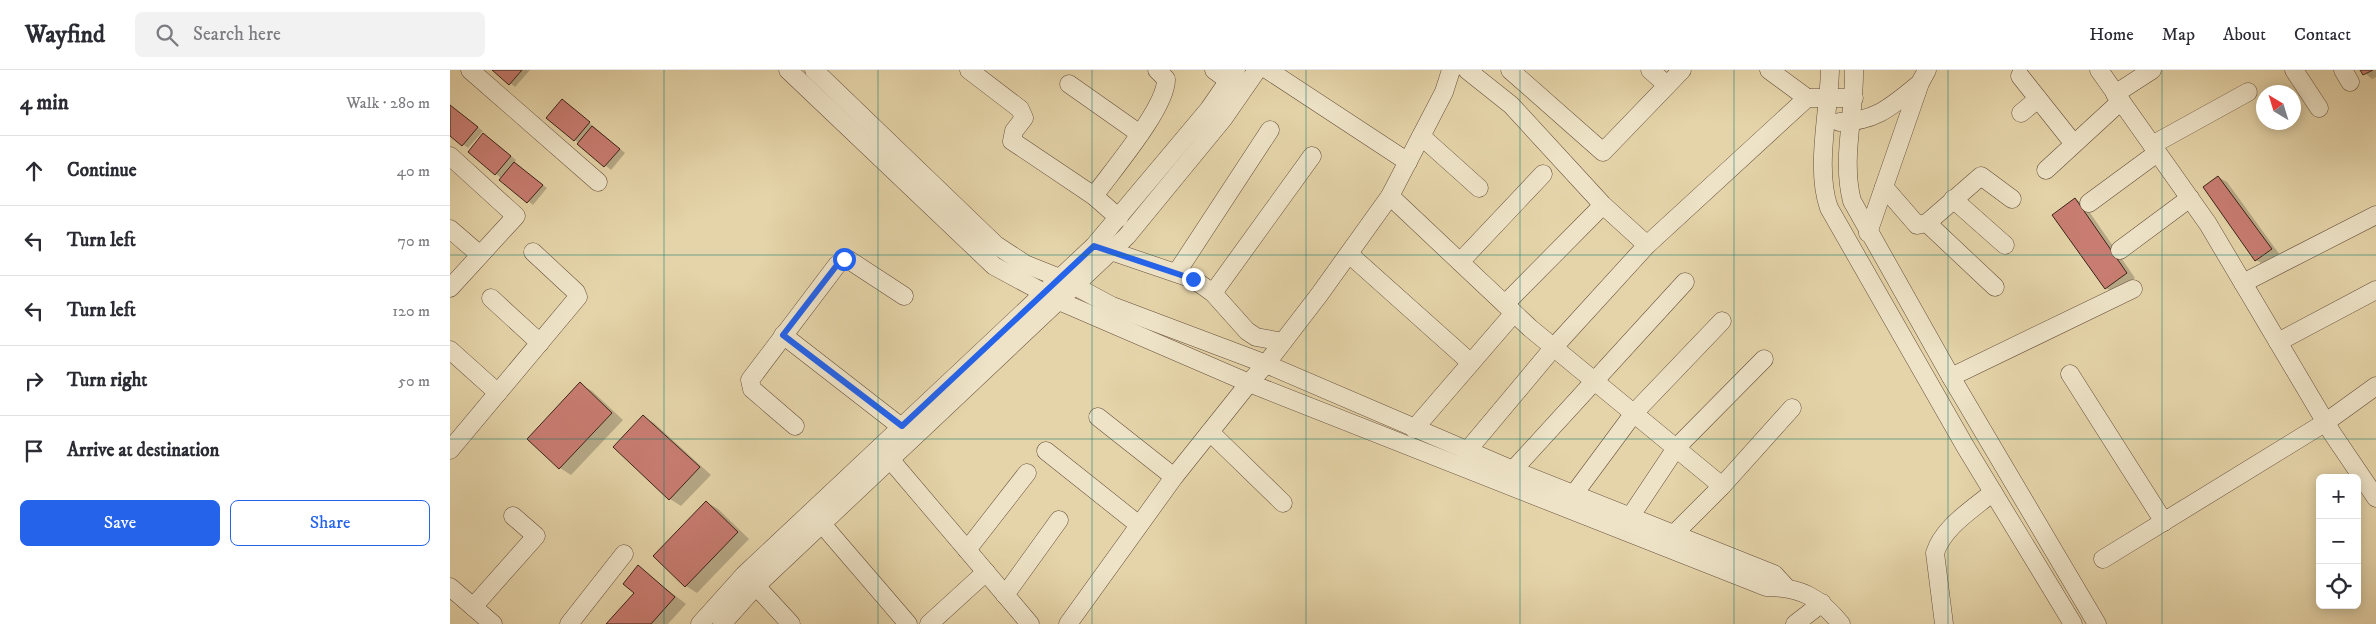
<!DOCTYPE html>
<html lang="en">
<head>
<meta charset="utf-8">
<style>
  :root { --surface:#fff; --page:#f2f2f3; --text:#2b2b33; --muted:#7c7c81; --line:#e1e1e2; --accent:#2563eb }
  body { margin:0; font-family:"IM FELL DW Pica",serif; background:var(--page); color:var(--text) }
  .controls { position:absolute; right:15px; bottom:15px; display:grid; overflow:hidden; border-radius:8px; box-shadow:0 2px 12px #0003 }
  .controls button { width:45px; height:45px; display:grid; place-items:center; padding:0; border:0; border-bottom:1px solid var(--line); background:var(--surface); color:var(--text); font:25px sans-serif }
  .compass { position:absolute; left:1806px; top:15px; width:45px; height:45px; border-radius:50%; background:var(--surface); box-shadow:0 2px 12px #0003; rotate:322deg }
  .stop { position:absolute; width:15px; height:15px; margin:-11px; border:4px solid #2563eb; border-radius:50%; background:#fff }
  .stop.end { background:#2563eb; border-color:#fff; box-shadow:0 1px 5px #0008 }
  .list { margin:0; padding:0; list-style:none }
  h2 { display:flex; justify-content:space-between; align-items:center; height:65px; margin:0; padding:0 20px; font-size:21px }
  h2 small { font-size:16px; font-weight:400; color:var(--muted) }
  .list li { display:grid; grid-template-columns:32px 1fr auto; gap:15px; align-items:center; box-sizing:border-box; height:70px; padding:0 20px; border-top:1px solid var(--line) }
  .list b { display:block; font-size:19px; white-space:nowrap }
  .list em { font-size:16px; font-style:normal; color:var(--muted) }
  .actions { display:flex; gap:10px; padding:15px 20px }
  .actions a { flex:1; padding:11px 0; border:1px solid var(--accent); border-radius:8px; text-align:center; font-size:18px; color:var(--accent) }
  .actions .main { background:var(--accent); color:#fff }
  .icon { flex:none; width:28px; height:28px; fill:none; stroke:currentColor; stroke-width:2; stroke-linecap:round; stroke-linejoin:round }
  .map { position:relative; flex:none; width:1926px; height:554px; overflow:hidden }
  header { display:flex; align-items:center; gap:30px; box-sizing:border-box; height:70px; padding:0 25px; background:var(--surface); border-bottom:1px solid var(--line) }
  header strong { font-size:24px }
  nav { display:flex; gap:28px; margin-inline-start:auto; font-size:18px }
  .search { width:350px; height:45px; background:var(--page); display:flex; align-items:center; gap:12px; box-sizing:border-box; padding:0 18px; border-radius:8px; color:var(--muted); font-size:19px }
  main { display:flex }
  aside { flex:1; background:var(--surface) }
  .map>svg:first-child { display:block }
  .shadow { fill:#0003 }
  .building { fill:#c97d72; stroke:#3c2318 }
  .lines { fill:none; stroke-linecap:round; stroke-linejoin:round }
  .minor-casing { stroke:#664f3c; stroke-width:19 }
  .minor { stroke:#eee3c7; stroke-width:18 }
  .route { stroke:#2563eb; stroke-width:6 }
  .grid { fill:none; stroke:#0f766e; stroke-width:1; stroke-opacity:0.55 }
</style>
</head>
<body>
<header>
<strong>Wayfind</strong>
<div class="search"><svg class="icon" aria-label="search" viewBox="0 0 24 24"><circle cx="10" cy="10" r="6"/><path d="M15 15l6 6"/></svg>Search here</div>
<nav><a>Home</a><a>Map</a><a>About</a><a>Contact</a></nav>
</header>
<main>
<aside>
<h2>4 min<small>Walk · 280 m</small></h2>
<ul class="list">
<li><svg class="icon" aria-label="ahead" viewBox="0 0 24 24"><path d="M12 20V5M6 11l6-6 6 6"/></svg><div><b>Continue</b></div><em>40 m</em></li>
<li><svg class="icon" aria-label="left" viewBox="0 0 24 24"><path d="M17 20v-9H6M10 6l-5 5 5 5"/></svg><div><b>Turn left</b></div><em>70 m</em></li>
<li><svg class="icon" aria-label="left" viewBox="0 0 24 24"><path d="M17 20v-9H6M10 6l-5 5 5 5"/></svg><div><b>Turn left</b></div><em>120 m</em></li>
<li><svg class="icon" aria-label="right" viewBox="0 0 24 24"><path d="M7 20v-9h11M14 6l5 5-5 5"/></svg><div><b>Turn right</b></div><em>50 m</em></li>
<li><svg class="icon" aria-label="arrive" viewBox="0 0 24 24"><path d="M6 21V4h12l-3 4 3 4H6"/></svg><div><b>Arrive at destination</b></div></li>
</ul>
<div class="actions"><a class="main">Save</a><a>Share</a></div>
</aside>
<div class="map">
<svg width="1926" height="554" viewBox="0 0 1926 554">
  <rect width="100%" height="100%" fill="#e5d4a9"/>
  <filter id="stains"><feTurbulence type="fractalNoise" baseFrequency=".004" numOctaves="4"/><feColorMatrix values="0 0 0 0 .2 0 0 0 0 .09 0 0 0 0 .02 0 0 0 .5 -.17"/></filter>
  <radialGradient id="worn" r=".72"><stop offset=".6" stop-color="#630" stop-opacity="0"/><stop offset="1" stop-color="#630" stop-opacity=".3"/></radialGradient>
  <!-- shadow -->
  <g class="shadow">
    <path d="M44,0H80L65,17Z"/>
    <path d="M1911,0H1926V7L1922,9Z"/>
    <path d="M117,34L175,83L161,100L125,70Z"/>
    <path d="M0,36L33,61L18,78L0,64Z"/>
    <path d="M39,68L66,90L64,93L97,118L83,135L46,104Z"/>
    <path d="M1768,107L1777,112L1830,185L1815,195L1806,190L1755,117Z"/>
    <path d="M1625,129L1634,134L1685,208L1664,223L1656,218Z"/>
    <path d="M130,314L142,321L173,350L121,405L110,398Z"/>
    <path d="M193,346L204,353L261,405L231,436L220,429L165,377Z"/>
    <path d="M256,432L268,439L299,469L247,523L236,516L205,486Z"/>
    <path d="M188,497L236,534L218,554H158L186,522Z"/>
  </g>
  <!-- building -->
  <g class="building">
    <path d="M42,0H72L59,15Z"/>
    <path d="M1910,0H1923L1913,5Z"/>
    <path d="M112,29L140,52L124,71L96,48Z"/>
    <path d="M0,35L28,57L12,76L0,66Z"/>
    <path d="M142,56L170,79L154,97L127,74Z"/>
    <path d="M33,63L61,86L45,105L18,82Z"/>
    <path d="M64,92L93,115L77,133L49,110Z"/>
    <path d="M1768,106L1822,179L1805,191L1753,117Z"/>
    <path d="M1625,128L1677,203L1655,219L1602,145Z"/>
    <path d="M130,312L162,343L109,399L77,369Z"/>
    <path d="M193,345L250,397L219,430L163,377Z"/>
    <path d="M256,431L288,462L235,517L203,486Z"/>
    <path d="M188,495L225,527L201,554H156L184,523L173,514Z"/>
  </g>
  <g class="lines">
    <!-- minor casing -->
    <g class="minor-casing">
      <g id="minor">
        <path d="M20,0L148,112"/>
        <path d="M338,0L544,196L609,231L799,313L1316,517C1351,517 1369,527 1391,554"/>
        <path d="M364,0L546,175L575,194L610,208L662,236L816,294L1063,400L1324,504L1336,517"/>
        <path d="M519,0L570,39L574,48L564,61L562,71L644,126L669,148"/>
        <path d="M764,0L779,11"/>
        <path d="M818,0L958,92"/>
        <path d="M1017,0L1061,35L1153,135L1197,175"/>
        <path d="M1060,0L1153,82L1232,0"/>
        <path d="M1200,0L1217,15"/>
        <path d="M1319,0L1357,28"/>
        <path d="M1380,0C1379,42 1365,99 1379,138L1515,376L1623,554"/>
        <path d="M1404,0C1405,43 1391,89 1402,131L1501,307L1647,554"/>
        <path d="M1649,0L1758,154L1882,363L1926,428"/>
        <path d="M1844,0L1869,38"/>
        <path d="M1893,0L1900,12"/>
        <path d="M1570,6L1624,74"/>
        <path d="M619,14L690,64"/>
        <path d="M1665,24L1702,0"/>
        <path d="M1571,43L1588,29"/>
        <path d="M1389,52C1426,52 1443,35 1469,14"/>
        <path d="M971,66L1029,118"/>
        <path d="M1702,75L1798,22"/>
        <path d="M0,86L66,146L0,218"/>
        <path d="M1596,100L1671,31"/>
        <path d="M1434,117L1467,155L1477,153L1531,106L1562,129"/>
        <path d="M644,126C661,102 717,37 716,9L707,0"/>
        <path d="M940,126L1080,258L1272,416"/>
        <path d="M1503,129L1555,175"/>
        <path d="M1639,133L1707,83"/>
        <path d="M1477,153L1545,217"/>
        <path d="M0,159L29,184"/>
        <path d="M1418,163L1470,13L1477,0"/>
        <path d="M652,178L743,209L763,223L797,261L806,267L833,272"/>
        <path d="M1670,180L1740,128"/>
        <path d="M899,184L1021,293"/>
        <path d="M1010,192L1093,104"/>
        <path d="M727,202L820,60"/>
        <path d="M1793,213L1926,145"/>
        <path d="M763,223L862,86"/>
        <path d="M41,228L90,273"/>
        <path d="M1055,234L1153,135"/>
        <path d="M333,265L459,363"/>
        <path d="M1828,272L1926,220"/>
        <path d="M0,280L48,323"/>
        <path d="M1620,304L1714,452"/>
        <path d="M1501,307L1683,219"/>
        <path d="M648,347L724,407"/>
        <path d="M345,356L302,319L300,310L387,195L395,189L399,190L454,226"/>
        <path d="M964,359L1064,243"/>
        <path d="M760,362L833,433"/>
        <path d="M0,380L128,227L126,222L83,182"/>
        <path d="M433,381L580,554"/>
        <path d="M596,381L689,455"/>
        <path d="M1017,381L1104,277L1197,175L1357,28H1404"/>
        <path d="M1063,400L1235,212"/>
        <path d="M1124,424L1184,343L1272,251"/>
        <path d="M1180,447L1226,378L1314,289"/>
        <path d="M372,454L458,554"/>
        <path d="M1223,465L1272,416L1342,338"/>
        <path d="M517,480L577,403"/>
        <path d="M1653,489L1876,352L1926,316"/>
        <path d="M306,516L341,554"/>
        <path d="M0,517L43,554"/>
        <path d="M555,525L609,450"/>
        <path d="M23,537L86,466L63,446"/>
        <path d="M119,554L174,484"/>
        <path d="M250,554L294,505L644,176L759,39L786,0"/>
        <path d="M272,554L306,516L677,166L773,49L807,0"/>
        <path d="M479,554L536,502"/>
        <path d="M618,554L724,407L799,313L816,294L869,225L940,126L994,22L1001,0"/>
        <path d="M1345,554L1372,533"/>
        <path d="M1494,554L1485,483C1493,457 1523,439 1543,422"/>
      </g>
    </g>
    <!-- minor -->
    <use href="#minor" class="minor"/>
  </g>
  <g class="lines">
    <!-- route -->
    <path class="route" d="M394,189L387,195L333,265L452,356L644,176L743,209"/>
  </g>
  <!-- grid -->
  <path class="grid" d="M214,0V554M428,0V554M642,0V554M856,0V554M1070,0V554M1284,0V554M1498,0V554M1712,0V554M0,185H1926M0,369H1926"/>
  <rect width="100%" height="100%" filter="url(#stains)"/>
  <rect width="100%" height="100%" fill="url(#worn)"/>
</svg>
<div class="controls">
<button>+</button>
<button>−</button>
<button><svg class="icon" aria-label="locate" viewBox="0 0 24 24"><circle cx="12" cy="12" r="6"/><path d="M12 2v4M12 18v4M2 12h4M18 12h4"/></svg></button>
</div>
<svg class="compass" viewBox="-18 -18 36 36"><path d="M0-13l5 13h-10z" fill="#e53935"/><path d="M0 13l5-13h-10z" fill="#7c7c81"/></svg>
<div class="stop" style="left:394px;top:189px"></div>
<div class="stop end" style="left:743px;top:209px"></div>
</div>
</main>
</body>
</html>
